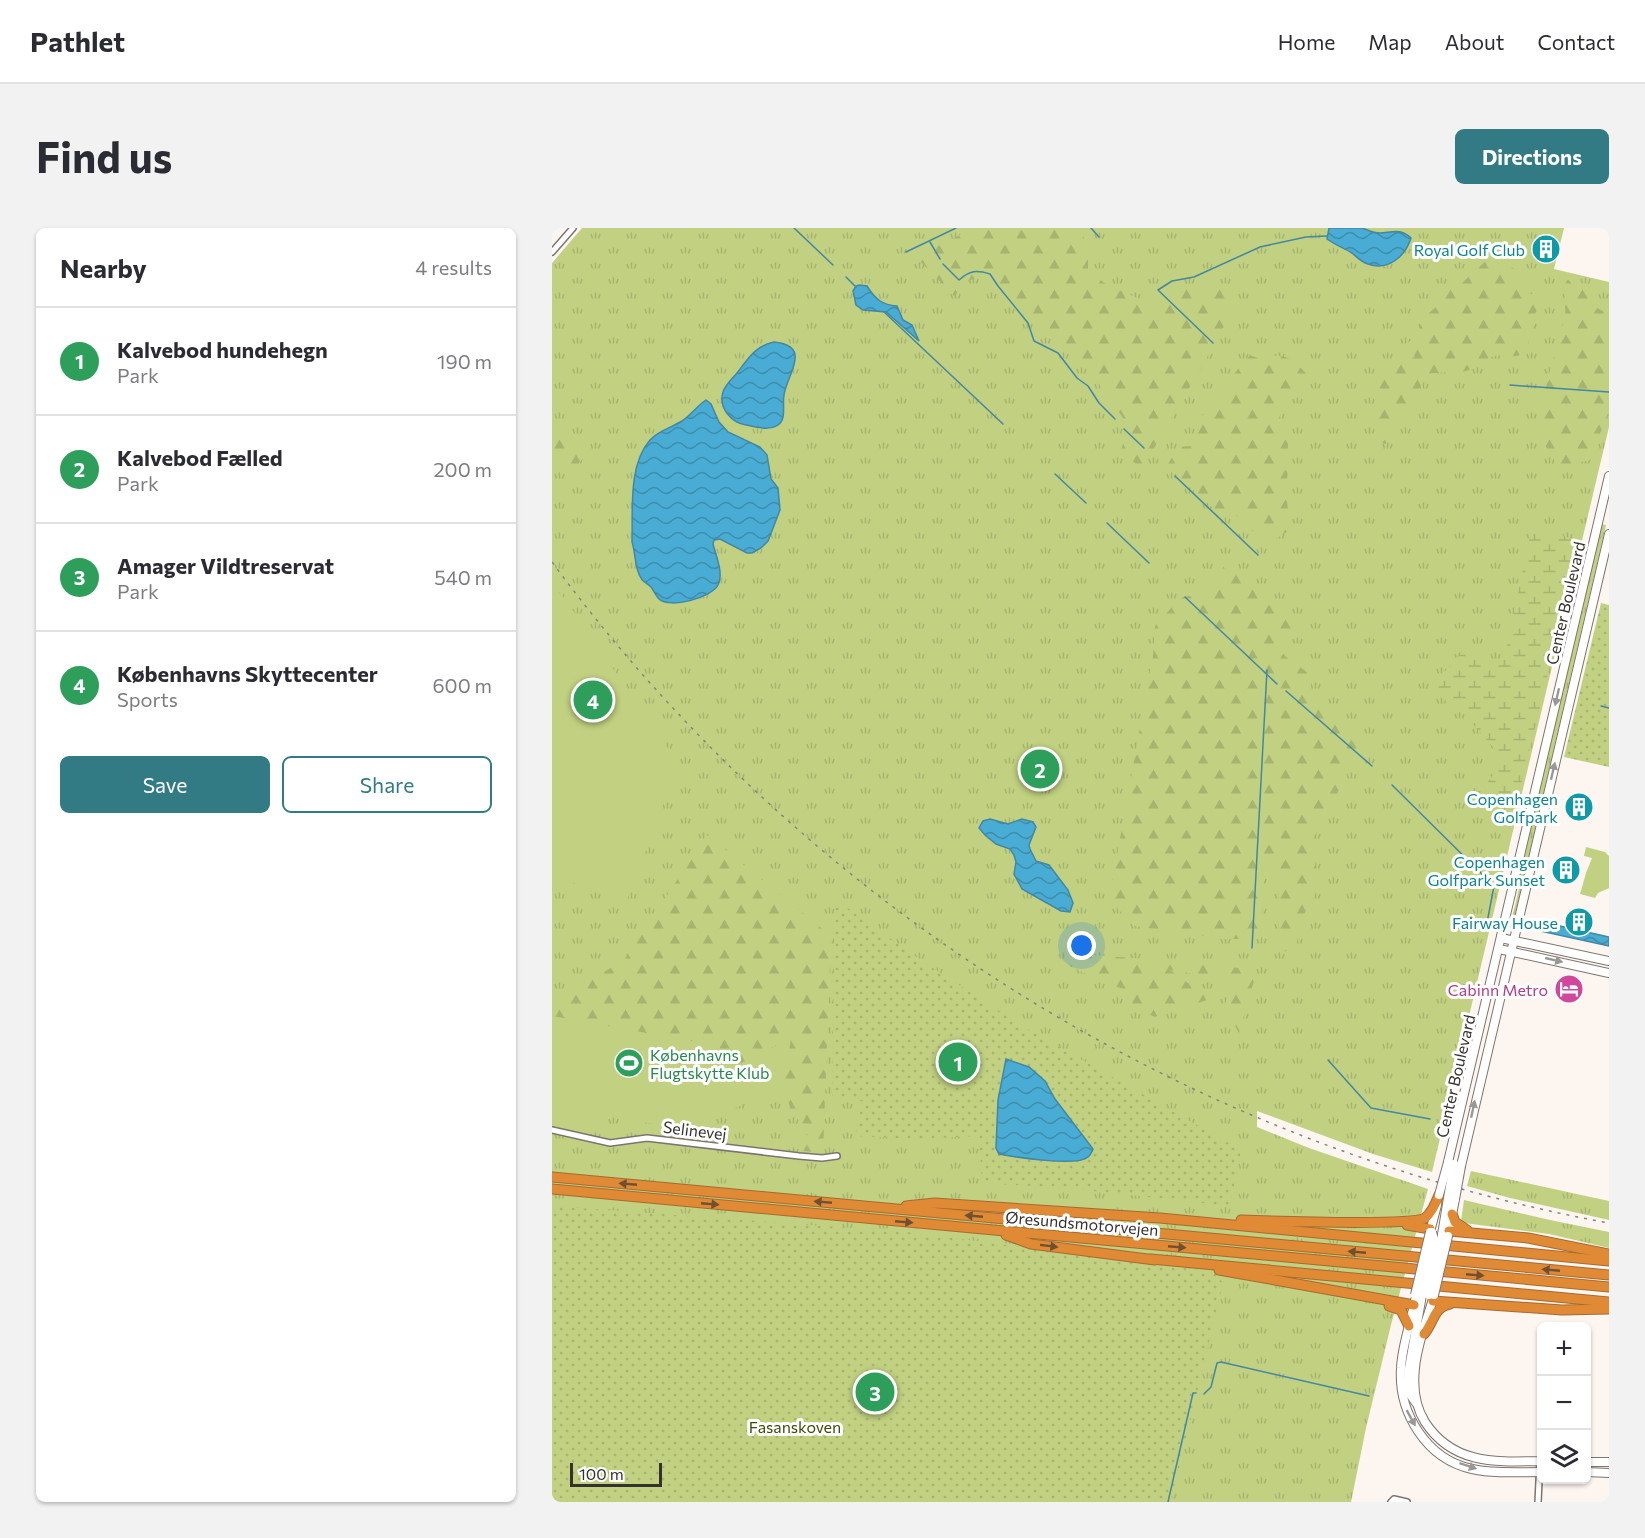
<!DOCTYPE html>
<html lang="en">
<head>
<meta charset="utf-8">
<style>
  :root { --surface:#fff; --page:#f2f2f3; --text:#2b2b33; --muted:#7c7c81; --line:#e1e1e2; --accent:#337b84 }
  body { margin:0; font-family:Commissioner,sans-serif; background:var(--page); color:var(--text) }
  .controls { position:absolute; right:18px; bottom:18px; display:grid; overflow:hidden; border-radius:9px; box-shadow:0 2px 4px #0004 }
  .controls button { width:54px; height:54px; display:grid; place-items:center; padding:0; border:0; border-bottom:2px solid var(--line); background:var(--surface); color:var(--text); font:30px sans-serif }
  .scale { position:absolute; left:18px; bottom:15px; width:92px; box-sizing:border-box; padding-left:6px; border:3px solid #35312f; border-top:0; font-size:16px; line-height:21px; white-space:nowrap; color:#35312f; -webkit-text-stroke:4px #fff; paint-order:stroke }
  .you { position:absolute; left:530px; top:718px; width:21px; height:21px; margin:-15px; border:4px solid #fff; border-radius:50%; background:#1a73e8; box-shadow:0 0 0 9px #1a73e833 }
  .badge { display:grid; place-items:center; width:39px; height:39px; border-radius:50%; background:var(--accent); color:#fff; font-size:20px; font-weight:700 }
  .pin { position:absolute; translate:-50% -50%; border:3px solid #fff; box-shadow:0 2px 6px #0006 }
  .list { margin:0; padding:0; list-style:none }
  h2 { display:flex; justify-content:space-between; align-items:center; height:78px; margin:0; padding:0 24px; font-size:26px }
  h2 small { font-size:20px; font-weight:400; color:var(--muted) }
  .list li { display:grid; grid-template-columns:39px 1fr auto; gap:18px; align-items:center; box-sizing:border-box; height:108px; padding:0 24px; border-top:2px solid var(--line) }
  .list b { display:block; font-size:22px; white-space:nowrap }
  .list p { margin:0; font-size:20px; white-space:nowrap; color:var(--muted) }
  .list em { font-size:20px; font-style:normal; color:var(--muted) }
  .actions { display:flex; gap:12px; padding:18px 24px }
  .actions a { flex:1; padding:14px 0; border:2px solid var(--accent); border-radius:9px; text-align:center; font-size:21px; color:var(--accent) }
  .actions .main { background:var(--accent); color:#fff }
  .icon { flex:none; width:33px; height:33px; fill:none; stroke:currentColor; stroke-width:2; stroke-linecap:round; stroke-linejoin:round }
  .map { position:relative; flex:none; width:1057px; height:1274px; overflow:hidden; border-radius:9px }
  header { display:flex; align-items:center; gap:36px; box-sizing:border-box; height:84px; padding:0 30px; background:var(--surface); border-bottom:2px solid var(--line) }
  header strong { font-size:28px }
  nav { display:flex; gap:33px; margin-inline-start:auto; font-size:21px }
  .intro { display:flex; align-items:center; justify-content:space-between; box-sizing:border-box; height:144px; padding:0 36px }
  h1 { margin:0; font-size:42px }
  .button { padding:15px 27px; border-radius:9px; background:var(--accent); color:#fff; font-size:21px; font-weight:700 }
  main { display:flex; gap:36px; padding:0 36px }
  aside { flex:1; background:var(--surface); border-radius:9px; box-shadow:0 2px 4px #0004 }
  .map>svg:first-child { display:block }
  .grass { fill:url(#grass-tufts) }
  .forest { fill:url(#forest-firs) }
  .wetland { fill:url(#wetland-marsh) }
  .park { fill:url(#park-dots) }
  .garden { fill:#c1d181 }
  .water { fill:url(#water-waves); stroke:#4387a2; stroke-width:1.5 }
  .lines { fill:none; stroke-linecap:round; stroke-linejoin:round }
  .stream { stroke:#4387a2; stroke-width:1.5 }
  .street-casing { stroke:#7e746f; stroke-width:8 }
  .secondary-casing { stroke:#7e746f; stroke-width:10 }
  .highway-casing { stroke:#a46b33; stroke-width:11 }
  .street { stroke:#fff; stroke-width:5 }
  .secondary { stroke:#fff; stroke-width:8 }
  .highway { stroke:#e08a35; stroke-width:9 }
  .rail { stroke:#88827f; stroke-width:1.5; stroke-dasharray:3 6; stroke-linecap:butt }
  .secondary-bridge-casing { stroke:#7e746f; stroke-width:10; stroke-linecap:butt }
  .secondary-bridge { stroke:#fff; stroke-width:8 }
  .oneway { fill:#9a9897 }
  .oneway2 { fill:#715031 }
  .labels { text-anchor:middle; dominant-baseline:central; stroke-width:6; stroke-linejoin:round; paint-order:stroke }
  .culture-label { font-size:16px; fill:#0d838f; stroke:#fff; text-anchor:end }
  .street-label { font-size:16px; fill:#35312f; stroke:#fff }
  .hotel-label { font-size:16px; fill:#b23c85; stroke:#fff; text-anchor:end }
  .leisure-label { font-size:16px; fill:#27864d; stroke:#fff; text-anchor:start }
  .park-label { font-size:16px; fill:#3f4909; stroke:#fff }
</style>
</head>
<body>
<header>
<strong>Pathlet</strong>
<nav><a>Home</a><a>Map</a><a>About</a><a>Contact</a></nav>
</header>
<div class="intro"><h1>Find us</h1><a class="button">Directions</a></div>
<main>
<aside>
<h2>Nearby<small>4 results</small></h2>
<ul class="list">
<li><span class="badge" style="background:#2e9e5b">1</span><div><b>Kalvebod hundehegn</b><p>Park</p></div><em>190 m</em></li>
<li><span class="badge" style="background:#2e9e5b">2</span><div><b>Kalvebod Fælled</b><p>Park</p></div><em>200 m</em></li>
<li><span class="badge" style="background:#2e9e5b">3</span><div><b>Amager Vildtreservat</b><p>Park</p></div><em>540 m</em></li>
<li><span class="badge" style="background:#2e9e5b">4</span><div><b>Københavns Skyttecenter</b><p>Sports</p></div><em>600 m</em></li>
</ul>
<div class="actions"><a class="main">Save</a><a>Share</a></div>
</aside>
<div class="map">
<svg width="1057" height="1274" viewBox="0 0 1057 1274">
  <defs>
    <pattern id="grass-tufts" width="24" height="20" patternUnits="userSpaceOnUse" patternTransform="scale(1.5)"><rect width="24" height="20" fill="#c1d181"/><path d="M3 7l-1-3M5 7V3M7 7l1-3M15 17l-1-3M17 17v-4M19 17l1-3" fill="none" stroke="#a6b470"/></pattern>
    <pattern id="forest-firs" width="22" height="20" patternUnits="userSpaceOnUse" patternTransform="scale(1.5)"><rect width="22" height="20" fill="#c1d181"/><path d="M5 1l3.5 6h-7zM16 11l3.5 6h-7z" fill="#a6b470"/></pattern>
    <pattern id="wetland-marsh" width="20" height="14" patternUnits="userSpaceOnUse" patternTransform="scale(1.5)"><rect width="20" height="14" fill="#c1d181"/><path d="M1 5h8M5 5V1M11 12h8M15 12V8" fill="none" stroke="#a6b470"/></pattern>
    <pattern id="park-dots" width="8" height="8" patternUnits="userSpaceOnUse" patternTransform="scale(1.5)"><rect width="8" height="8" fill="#c1d181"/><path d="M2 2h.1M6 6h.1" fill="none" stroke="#a6b470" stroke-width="1.8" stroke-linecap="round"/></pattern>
    <pattern id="water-waves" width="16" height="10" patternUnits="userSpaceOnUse" patternTransform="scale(1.5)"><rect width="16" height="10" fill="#49acd4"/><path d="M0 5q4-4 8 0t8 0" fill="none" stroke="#3e8dac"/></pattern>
  </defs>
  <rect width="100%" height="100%" fill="#fdf5f0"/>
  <!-- grass -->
  <g class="grass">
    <path d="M30,0H1012L1002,41L1057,54V199L880,944L821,926L705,883V899L757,920L876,961L839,1097L814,1200L799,1274H0V35Z"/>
    <path d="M1049,296L1054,297L960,700L958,699L968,656L969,641Z"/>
    <path d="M919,943L1057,973V992L958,970L915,958Z"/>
    <path d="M912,972L998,992L1057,1004V1020L997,1006L912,995L909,993Z"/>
  </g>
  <!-- forest -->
  <g class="forest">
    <path d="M422,0H528L536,20V43L554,56L601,77L617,57L679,59L682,76L668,107L590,241L569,223L576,197L543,150L504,104L477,93L445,54L429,46L414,55L402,68L364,29Z"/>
    <path d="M939,28L946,29C954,38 966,40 972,50L965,61C971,68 979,66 988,65C988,68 989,71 989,75C988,79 984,82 983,87C981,96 978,120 970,126C962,131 952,126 943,128C932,130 925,140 914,143C901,146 890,143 877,146L869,157L854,185L845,188L840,197L843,204L833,216L827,214L825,205L827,189L823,177L822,164L836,138L848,130L863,129L855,116C858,113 863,109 866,105C868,101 868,95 871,91C878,83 894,72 898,62L909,56Z"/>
    <path d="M1015,52L1053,60L1037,76L1057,86V182L1038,232L1009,238C969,210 1003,131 1012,93C1016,79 1009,66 1015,52Z"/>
    <path d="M698,127L710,132C734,121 741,133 758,149L733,175L725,195L736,212L735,273L738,302L715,316L677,281L669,287L615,238L626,219L638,218C644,197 651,180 671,169L678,151Z"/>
    <path d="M4,204L20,206L30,205L35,209L33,227L19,246L13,245L17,230L0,223Z"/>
    <path d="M675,335L742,396L730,426L759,447L758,474L807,518L760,614L767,659L751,688L743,722L727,724V661L720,638L712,645L709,711H671L583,698L557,672L601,428L603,398L628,370L649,365Z"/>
    <path d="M155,607L279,708L271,925L251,923L257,900L240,887L232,856L238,810L153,854L154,816L0,788V775L72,732Z"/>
    <path d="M513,725L634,734L705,742L687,805L672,777L688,748L681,746L670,750L618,742L658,771L603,789L584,781L579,773L580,764L557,756L513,736Z"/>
  </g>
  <!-- wetland -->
  <path class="wetland" d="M980,299L1025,312L996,446L968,562L956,581L943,584L918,561L933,558L945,542L946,525L913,487L877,460L878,454L897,440L905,428L915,425L937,437L952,432Z"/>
  <!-- park -->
  <g class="park">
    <path d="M1049,375L1057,377V539L1012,529Z"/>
    <path d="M283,671L367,731L472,799L689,922L678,978L514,960L430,955L427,908L366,911L303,908L310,873L280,869Z"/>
    <path d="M0,978L355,1004L663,1044L671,1055L619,1274H0Z"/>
  </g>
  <!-- garden -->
  <g class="garden">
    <path d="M0,356L13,371L127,536L74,674L0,647Z"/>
    <path d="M1034,619L1053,624L1057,628V660L1046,665L1043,670L1028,666L1034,645L1040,630L1032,628Z"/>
    <path d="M0,788L154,816V854L239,810L232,856L139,902L41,886L37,902L0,895Z"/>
  </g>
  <!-- water -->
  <g class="water">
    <path d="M777,0C787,0 801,0 810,0C816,2 821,5 828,5C841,4 849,0 859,10C853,29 836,43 816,36C809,34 805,29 800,25C792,20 783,17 775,11Z"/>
    <path d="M307,57L315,58C323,71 330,77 345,78L351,92L360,97L367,113L334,84L311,82L304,77L301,63L304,58Z"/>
    <path d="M222,114C261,118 235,146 232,167C230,176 235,191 226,197C217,203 204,199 194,197C180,195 166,180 171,164C173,157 180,151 185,145C196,131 203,118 222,114Z"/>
    <path d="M154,172L159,176L167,194L176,204L208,219L215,227L219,251L226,260L228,282L216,313L209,320L200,325H195L168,311L162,312L161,316C164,328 172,346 166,357C159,370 118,381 107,371C104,368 102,363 99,359C96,356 91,354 89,350C82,339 84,326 80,314C81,282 76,237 98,212C107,202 119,200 130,193C139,187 145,178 154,172Z"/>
    <path d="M438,591L456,596L470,591L481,594L484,599L477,617L478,621L484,633L497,637L516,662L521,675L518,684L509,683L470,661L462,646L464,634L462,627L458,621L444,616L433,607L427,600L431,593Z"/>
    <path d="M981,692L1057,709V718L979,701Z"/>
    <path d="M454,831L477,839L493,853L503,871L541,921C541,922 537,929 536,929C525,939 463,929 447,926L444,920L446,872Z"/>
  </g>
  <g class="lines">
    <!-- stream -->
    <g class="stream">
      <path d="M242,0L281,37"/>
      <path d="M539,0L547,9"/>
      <path d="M378,14L388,31"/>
      <path d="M354,24L404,0"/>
      <path d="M391,36L407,52C418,42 425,42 438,46L446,58L476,95L482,113L506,125L525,150L536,158L547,175L563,191"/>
      <path d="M294,49L304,59"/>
      <path d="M332,84L451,196"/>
      <path d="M661,115L606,62L620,53L642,49L708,19L754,9L775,8"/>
      <path d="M958,157L1057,164"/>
      <path d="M572,201L592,220"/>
      <path d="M503,246L534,275"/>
      <path d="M623,248L706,327"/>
      <path d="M555,295L597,335"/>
      <path d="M633,369L725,456"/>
      <path d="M734,463L820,538"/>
      <path d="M1049,478L1057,480"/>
      <path d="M840,557L942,658L934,700"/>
      <path d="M700,720L715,442"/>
      <path d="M776,832L819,880L878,891"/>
      <path d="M652,1166L659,1159L665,1135L669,1134L817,1168"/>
      <path d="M616,1274L641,1165H644"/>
    </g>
    <!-- street casing -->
    <g class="street-casing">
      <g id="street">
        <path d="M0,24L21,0"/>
        <path d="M0,902L58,915L95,910L247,928L270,930L285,928"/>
        <path d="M839,1274L842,1271L855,1274"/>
        <path d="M986,1274L988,1233"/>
      </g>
    </g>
    <!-- secondary casing -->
    <g class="secondary-casing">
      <g id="secondary">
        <path d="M949,710L1057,733"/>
        <path d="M947,721L1057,745"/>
        <path d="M896,934L1057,248"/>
        <path d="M909,938L1057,306"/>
        <path d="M878,1004L885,977"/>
        <path d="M890,1007L896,970"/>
        <path d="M896,1007L903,971"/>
        <path d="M882,1068C875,1091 865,1116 863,1140C861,1158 863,1178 873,1194C901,1237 944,1234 990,1233"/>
        <path d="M863,1072C859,1094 850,1117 849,1140C846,1184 874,1231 920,1241C943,1246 967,1244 990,1244"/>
        <path d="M864,1175L857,1165L856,1146L870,1067"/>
        <path d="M1034,1234H1057"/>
        <path d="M1034,1244L1057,1245"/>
      </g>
    </g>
    <!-- highway casing -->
    <g class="highway-casing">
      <g id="highway">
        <path d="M0,949L1057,1047"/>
        <path d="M0,961L1057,1059"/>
        <path d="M354,978L383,975L608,990L1057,1033"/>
        <path d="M900,986L903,994L915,1002"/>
        <path d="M689,992C714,993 859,998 873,990C880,985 884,975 887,967"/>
        <path d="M855,997L878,1001"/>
        <path d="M897,1003L976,1010L1057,1026"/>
        <path d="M454,1007L479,1016L603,1032"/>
        <path d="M599,1031L1057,1074"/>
        <path d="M667,1042L862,1077"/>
        <path d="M881,1073L1010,1082L1057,1081"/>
        <path d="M837,1078L849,1082L857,1098"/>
        <path d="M872,1106C882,1095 881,1079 898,1076"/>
      </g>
    </g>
    <!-- street -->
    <use href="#street" class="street"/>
    <!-- secondary -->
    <use href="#secondary" class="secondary"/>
    <!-- highway -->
    <use href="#highway" class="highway"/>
    <!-- rail -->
    <path class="rail" d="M0,334C253,678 636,918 1057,995"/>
    <!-- secondary-bridge casing -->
    <g class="secondary-bridge-casing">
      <g id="secondary-bridge">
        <path d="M887,967L896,934"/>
        <path d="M896,970L902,936"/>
        <path d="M903,971L909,938"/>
        <path d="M863,1067L878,1004"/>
        <path d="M870,1067L882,1012L880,1004"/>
        <path d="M877,1067L890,1007"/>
        <path d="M882,1067L896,1008"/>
      </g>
    </g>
    <!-- secondary-bridge -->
    <use href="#secondary-bridge" class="secondary-bridge"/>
  </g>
  <!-- one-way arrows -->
  <defs><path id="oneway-solid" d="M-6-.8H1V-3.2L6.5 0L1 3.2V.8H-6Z" transform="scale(1.5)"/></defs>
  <g class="oneway">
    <use href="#oneway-solid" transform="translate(1005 469) rotate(103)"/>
    <use href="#oneway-solid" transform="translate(1001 543) rotate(-77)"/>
    <use href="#oneway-solid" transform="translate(1002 732) rotate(13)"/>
    <use href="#oneway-solid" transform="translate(921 881) rotate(-78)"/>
    <use href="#oneway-solid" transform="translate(859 1190) rotate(61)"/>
    <use href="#oneway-solid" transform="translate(916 1238) rotate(18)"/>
  </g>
  <g class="oneway2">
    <use href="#oneway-solid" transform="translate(76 956) rotate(-175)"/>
    <use href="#oneway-solid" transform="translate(271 974) rotate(-175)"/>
    <use href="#oneway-solid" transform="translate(158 976) rotate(5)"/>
    <use href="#oneway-solid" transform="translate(422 988) rotate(-175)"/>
    <use href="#oneway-solid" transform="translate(352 994) rotate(5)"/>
    <use href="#oneway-solid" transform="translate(497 1018) rotate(7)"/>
    <use href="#oneway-solid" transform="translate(625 1019) rotate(5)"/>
    <use href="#oneway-solid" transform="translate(805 1024) rotate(-175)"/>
    <use href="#oneway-solid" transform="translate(999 1042) rotate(-175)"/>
    <use href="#oneway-solid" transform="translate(923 1047) rotate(5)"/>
  </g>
  <!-- icons -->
  <defs>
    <g id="building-disc" transform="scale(1.5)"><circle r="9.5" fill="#0f9aa8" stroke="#fff"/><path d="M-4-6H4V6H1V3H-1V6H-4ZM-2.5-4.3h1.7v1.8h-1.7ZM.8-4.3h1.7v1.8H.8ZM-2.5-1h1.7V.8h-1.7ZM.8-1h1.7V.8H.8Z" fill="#fff"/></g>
    <g id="hotel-disc" transform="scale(1.5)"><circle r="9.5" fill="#d1479c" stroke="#fff"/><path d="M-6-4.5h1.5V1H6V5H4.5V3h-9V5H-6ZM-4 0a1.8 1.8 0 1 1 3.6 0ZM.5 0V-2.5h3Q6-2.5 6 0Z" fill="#fff"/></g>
    <g id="stadium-disc" transform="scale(1.5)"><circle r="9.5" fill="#2e9e5b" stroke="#fff"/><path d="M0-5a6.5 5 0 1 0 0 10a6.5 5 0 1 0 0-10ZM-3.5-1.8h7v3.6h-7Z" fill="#fff"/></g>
  </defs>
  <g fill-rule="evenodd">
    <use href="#building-disc" x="994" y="21"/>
    <use href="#building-disc" x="1027" y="579"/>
    <use href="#building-disc" x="1014" y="642"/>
    <use href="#building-disc" x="1027" y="694"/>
    <use href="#hotel-disc" x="1017" y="761"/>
    <use href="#stadium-disc" x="77" y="835"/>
  </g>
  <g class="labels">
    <!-- culture labels -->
    <g class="culture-label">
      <text x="973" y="21">Royal Golf Club</text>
      <text x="1006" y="570">Copenhagen<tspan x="1006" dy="18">Golfpark</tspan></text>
      <text x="993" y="633">Copenhagen<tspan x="993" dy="18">Golfpark Sunset</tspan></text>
      <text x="1006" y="694">Fairway House</text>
    </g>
    <!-- street labels -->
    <g class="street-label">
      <text transform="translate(1013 375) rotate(-77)">Center Boulevard</text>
      <text transform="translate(903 848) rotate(-77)">Center Boulevard</text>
      <text transform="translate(143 902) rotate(7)">Selinevej</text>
      <text transform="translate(530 995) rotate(5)">Øresundsmotorvejen</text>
    </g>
    <!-- hotel labels -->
    <g class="hotel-label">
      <text x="996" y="761">Cabinn Metro</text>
    </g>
    <!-- leisure labels -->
    <g class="leisure-label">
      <text x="98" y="826">Københavns<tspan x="98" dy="18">Flugtskytte Klub</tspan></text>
    </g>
    <!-- park labels -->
    <g class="park-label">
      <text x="243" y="1198">Fasanskoven</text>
    </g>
  </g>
</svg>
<div class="controls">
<button>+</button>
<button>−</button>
<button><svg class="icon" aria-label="layers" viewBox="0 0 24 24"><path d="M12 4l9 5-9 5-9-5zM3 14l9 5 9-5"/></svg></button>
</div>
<div class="scale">100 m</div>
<div class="you"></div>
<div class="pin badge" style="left:406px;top:834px;background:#2e9e5b">1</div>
<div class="pin badge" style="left:488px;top:541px;background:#2e9e5b">2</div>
<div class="pin badge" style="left:323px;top:1164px;background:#2e9e5b">3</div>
<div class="pin badge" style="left:41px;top:472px;background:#2e9e5b">4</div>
</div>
</main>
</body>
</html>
